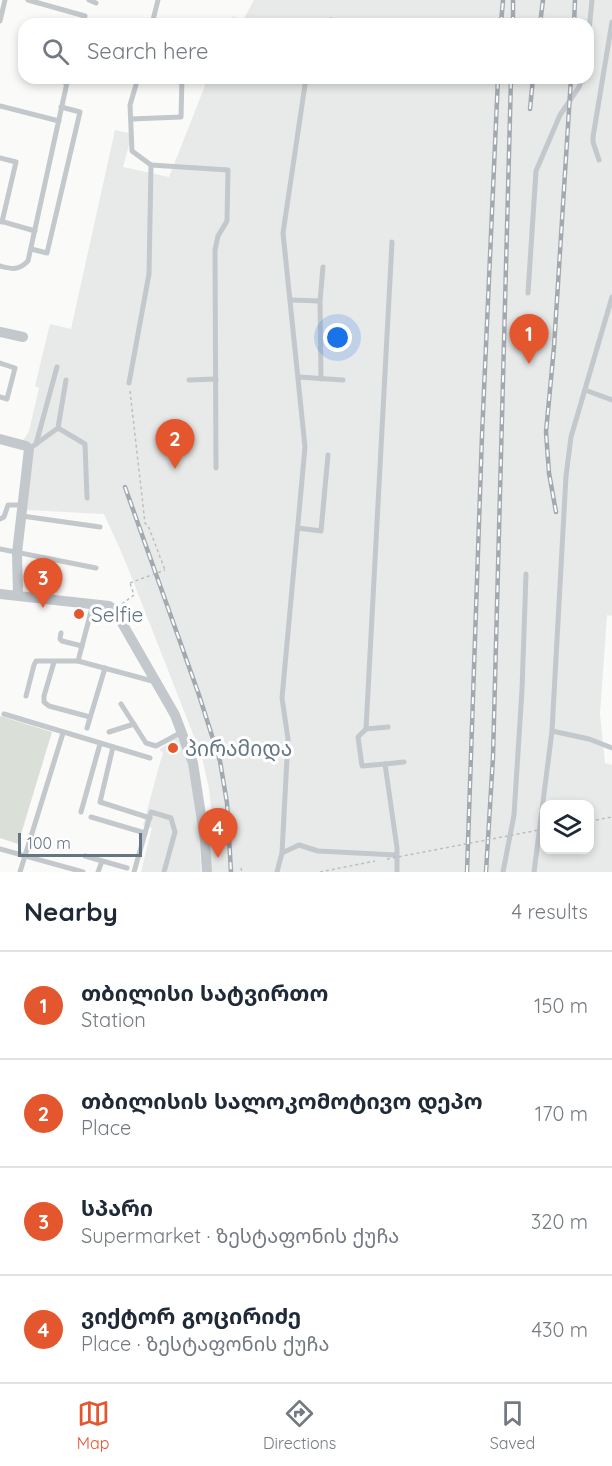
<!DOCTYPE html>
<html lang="en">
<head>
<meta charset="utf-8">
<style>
  :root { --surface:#fff; --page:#f6f6f7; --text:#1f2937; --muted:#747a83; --line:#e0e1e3; --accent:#e4572e }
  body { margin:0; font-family:Quicksand,"Noto Sans Georgian",sans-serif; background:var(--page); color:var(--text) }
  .controls { position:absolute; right:18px; bottom:18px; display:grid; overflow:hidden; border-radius:12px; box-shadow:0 3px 9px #0003 }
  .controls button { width:54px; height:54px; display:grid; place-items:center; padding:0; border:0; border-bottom:2px solid var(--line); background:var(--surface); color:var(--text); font:30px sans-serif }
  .scale { position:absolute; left:18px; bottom:15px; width:124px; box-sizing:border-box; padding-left:6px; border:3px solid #657683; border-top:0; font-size:16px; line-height:21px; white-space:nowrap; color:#657683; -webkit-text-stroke:4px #fff; paint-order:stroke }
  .you { position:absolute; left:338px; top:338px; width:21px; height:21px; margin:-15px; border:4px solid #fff; border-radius:50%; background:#1a73e8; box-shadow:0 0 0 9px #1a73e833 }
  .badge { display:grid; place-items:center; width:39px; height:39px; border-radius:50%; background:var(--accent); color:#fff; font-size:20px; font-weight:700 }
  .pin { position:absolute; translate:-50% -50px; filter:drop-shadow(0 2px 3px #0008) }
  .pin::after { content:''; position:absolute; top:32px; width:21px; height:18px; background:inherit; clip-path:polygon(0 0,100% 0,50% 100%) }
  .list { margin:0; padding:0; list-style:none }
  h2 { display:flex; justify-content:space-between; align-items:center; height:78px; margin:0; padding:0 24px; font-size:26px }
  h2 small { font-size:20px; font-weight:400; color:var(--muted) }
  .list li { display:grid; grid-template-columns:39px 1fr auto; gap:18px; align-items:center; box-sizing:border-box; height:108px; padding:0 24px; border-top:2px solid var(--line) }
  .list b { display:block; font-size:22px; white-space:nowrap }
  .list p { margin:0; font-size:20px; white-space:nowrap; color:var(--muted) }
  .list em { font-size:20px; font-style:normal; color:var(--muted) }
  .icon { flex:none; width:33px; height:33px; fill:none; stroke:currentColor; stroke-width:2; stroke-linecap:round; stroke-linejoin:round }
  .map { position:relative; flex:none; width:612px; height:872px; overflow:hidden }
  .search { position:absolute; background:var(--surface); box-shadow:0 3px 9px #0003; left:18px; right:18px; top:18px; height:66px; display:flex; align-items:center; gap:15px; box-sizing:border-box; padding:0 21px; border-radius:18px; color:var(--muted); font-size:22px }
  .sheet { height:510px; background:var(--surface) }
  nav { display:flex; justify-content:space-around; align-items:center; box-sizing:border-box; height:84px; border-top:2px solid var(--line); background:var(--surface); font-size:16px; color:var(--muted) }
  nav a { display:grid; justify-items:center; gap:3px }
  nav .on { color:var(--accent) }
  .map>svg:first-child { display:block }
  .built { fill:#e8e9e9; fill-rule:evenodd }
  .green { fill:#dadfd7 }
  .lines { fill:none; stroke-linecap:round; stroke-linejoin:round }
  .path { stroke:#bbbfc2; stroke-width:1.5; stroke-dasharray:3 3; stroke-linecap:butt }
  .service { stroke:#c3c8cc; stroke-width:5 }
  .minor { stroke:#c3c8cc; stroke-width:10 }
  .rail-casing { stroke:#a2aab0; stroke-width:4.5 }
  .rail { stroke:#fff; stroke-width:2; stroke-dasharray:7; stroke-linecap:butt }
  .path-bridge { stroke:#bbbfc2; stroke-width:1.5; stroke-dasharray:3 3; stroke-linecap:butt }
  .poi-dot { fill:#e4572e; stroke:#fff; stroke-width:2 }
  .labels { text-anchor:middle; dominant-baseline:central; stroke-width:6; stroke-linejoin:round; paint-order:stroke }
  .poi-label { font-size:21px; fill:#657683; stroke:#fff; text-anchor:start }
</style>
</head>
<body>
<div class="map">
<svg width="612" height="872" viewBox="0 0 612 872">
  <rect width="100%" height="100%" fill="#fafaf8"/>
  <!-- built -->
  <g class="built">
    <path d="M254,0H612V616L607,615L600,714L605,763L612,765V872H211L210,842L214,835L209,789L202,757L124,558L104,514L26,510L32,454L22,442L29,431L39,388L35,386L50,324L71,329L115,130L132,134L123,167L169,177L208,78H588V24H230L233,16L242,22ZM544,804H590V850H544Z"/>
    <path d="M177,737L188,758L200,842L201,872H141L152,828L143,825L163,752L159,750Z"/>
  </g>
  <!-- green -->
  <path class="green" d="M0,716L52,732L18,844L0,838Z"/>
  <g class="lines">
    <!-- path -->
    <g class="path">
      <path d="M130,391L145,523L149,528L165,570"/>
      <path d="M122,604L134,595L130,583"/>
      <path d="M590,821L612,817"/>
      <path d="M241,868L242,872"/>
      <path d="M320,872L375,861"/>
    </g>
    <!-- service -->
    <g class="service">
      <path d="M28,0L85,16L82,24"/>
      <path d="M89,0L96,3"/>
      <path d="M0,21L5,0"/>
      <path d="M152,24L158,0"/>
      <path d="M327,24L331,20"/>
      <path d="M588,41L592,0"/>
      <path d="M51,78L67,83"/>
      <path d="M0,106L59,121"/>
      <path d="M131,119L181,117L182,78"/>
      <path d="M0,158L16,162L2,222"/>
      <path d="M599,160L593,142V137L612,22"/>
      <path d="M151,165L228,170L227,221L218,236L215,250L216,468"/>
      <path d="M0,221L35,231"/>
      <path d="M31,249L47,253L80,112L61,107"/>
      <path d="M0,266C12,269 18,271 28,261L68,78"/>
      <path d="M528,293L536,171L560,115L579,87L582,78"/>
      <path d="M291,300L320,301"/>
      <path d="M0,363L15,368L7,399L0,397"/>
      <path d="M299,377L343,380"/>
      <path d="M321,379L320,301L323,267"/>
      <path d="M189,380L216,379"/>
      <path d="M129,383L149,274L151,165L132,151L130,105L138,78"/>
      <path d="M585,390L612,400"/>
      <path d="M58,428L85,444L87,498"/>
      <path d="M36,444L58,428L66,380"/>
      <path d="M29,449L36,444L57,367"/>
      <path d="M22,516L100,527"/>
      <path d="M0,519L4,517L8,505H21"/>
      <path d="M298,528L321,531L328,455"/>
      <path d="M0,549L96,568"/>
      <path d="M93,604L78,661L156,682"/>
      <path d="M61,633L60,639L62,641L82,646"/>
      <path d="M54,662L44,696V702L49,706L90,717"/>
      <path d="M26,696L34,665L36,661H78"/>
      <path d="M121,704L146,743L156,746L182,732"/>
      <path d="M4,714L150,758"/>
      <path d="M388,727L366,729L358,737L362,766L385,764L397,848V872"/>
      <path d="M87,728L105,668"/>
      <path d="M366,729L392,242"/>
      <path d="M552,731L589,739L612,748"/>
      <path d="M109,732L134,724"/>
      <path d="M113,747L100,802L150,818"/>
      <path d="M385,764L404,762"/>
      <path d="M81,812L100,744"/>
      <path d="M91,817L145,833"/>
      <path d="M0,849L83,872"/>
      <path d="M282,853L288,739L282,698L305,447L283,233L306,78"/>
      <path d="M85,856L127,868"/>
      <path d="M20,872L63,733"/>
      <path d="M98,872L102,861"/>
      <path d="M134,872L151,812L171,818L175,832L164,872"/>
      <path d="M277,872L282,853L299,845L318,851L396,855"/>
      <path d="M503,872L514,815L522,690L526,574"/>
      <path d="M534,872L552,731L566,476L571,437L612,297"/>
    </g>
    <!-- minor -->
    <g class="minor">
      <path d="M0,332L23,337"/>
      <path d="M0,439L26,446L29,449L17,553L18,595"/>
      <path d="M0,594L109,606L114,609L175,715L193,763L205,841L207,872"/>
    </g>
    <!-- rail casing -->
    <g class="rail-casing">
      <g id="rail">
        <path d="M501,24L503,0"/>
        <path d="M513,24V0"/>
        <path d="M540,24L543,0"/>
        <path d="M574,24L575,0"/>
        <path d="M530,109L533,78"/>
        <path d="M125,487L199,695L220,761L227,803L231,872"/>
        <path d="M556,512L549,473L546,432L554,347L571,78"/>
        <path d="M467,872L482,435L498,78"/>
        <path d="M486,872L493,757L511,78"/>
      </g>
    </g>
    <!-- rail -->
    <use href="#rail" class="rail"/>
    <!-- path-bridge -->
    <g class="path-bridge">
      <path d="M130,583L165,570"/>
      <path d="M387,859L544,829"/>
    </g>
  </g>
  <!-- markers -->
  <g class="poi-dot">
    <circle cx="79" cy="614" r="6"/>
    <circle cx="173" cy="748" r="6"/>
  </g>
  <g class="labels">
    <!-- poi labels -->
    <g class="poi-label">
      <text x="91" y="614">Selfie</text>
      <text x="185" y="748">პირამიდა</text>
    </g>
  </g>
</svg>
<div class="controls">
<button><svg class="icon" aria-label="layers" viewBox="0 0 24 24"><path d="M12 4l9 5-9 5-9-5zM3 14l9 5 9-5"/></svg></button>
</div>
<div class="scale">100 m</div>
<div class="you"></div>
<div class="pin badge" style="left:529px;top:364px">1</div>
<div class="pin badge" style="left:175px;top:469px">2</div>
<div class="pin badge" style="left:43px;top:608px">3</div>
<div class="pin badge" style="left:218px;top:858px">4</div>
<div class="search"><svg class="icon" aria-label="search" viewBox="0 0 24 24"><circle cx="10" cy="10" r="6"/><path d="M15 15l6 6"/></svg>Search here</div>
</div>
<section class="sheet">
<h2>Nearby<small>4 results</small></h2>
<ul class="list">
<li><span class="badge">1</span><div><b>თბილისი სატვირთო</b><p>Station</p></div><em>150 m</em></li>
<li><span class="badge">2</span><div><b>თბილისის სალოკომოტივო დეპო</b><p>Place</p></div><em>170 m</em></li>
<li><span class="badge">3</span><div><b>სპარი</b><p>Supermarket · ზესტაფონის ქუჩა</p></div><em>320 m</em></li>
<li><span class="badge">4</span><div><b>ვიქტორ გოცირიძე</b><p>Place · ზესტაფონის ქუჩა</p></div><em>430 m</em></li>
</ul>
</section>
<nav>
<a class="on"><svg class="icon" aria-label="map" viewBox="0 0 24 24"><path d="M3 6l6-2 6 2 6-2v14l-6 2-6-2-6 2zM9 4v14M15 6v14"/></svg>Map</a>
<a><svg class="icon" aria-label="directions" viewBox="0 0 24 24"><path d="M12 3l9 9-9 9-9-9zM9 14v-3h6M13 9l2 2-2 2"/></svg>Directions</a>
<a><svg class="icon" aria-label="saved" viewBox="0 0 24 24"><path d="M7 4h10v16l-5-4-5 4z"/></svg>Saved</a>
</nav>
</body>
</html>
